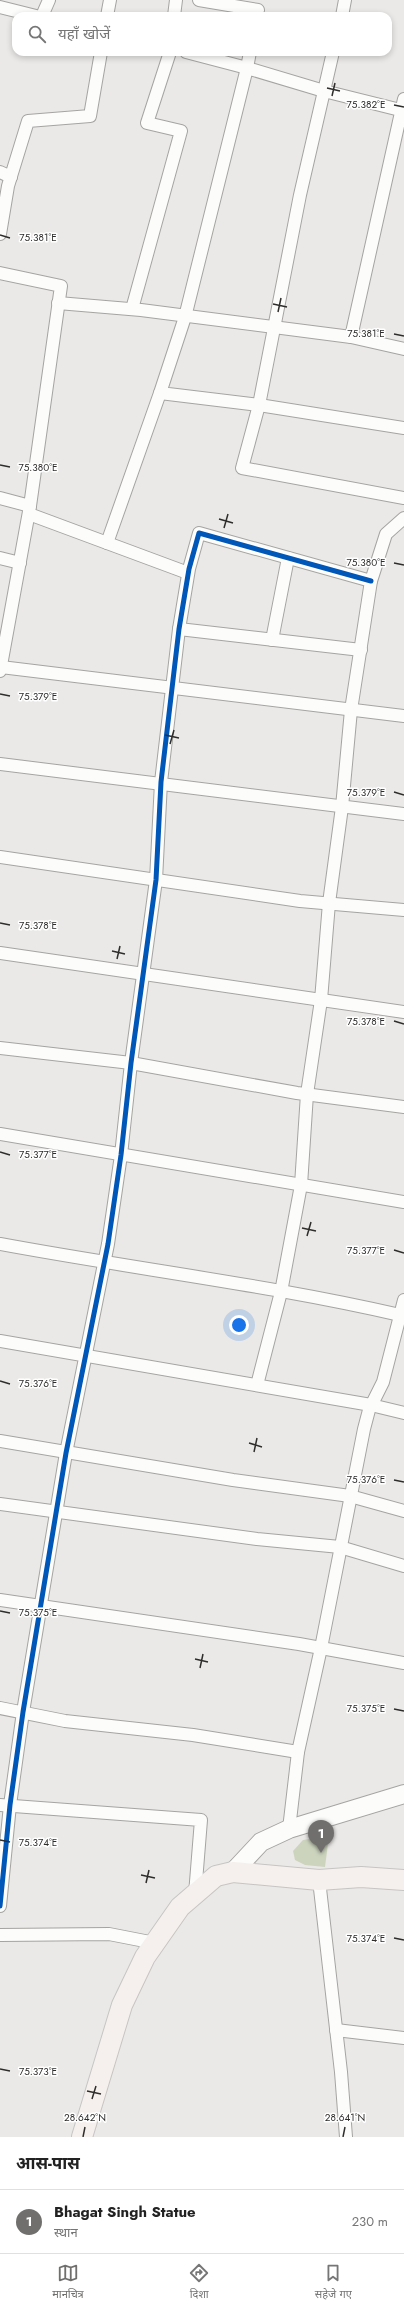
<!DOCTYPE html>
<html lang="hi">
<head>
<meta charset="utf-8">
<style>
  :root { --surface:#fff; --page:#f2f2f2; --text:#222; --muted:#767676; --line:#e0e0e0; --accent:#706f6d }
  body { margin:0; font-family:Jost,"Noto Sans Devanagari",sans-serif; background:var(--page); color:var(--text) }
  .you { position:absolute; left:239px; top:1325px; width:14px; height:14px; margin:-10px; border:3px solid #fff; border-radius:50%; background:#1a73e8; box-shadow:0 0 0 6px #1a73e833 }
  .badge { display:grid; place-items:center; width:26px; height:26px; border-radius:50%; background:var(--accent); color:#fff; font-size:13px; font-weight:700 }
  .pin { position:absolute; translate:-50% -33px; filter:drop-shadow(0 1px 2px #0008) }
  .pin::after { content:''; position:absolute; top:21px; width:14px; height:12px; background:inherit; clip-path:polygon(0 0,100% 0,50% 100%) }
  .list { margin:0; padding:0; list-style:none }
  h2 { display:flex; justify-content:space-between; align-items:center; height:52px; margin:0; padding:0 16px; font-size:17px }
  h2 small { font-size:13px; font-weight:400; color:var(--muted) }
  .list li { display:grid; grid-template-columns:26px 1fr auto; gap:12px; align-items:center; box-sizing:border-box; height:64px; padding:0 16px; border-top:1px solid var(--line) }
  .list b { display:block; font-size:15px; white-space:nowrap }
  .list p { margin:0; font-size:13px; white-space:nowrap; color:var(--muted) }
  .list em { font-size:13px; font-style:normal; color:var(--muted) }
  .icon { flex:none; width:22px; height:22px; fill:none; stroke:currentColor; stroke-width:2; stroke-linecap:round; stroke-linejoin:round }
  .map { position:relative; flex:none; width:404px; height:2137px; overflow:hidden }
  .search { position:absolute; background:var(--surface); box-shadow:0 2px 6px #0003; left:12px; right:12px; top:12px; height:44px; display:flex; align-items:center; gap:10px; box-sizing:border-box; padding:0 14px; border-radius:12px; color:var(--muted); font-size:15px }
  .sheet { height:116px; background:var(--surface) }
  nav { display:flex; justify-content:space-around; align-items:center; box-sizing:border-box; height:56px; border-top:1px solid var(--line); background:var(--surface); font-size:11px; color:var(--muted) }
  nav a { display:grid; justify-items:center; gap:2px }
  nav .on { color:var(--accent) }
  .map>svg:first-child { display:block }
  .green { fill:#ccd4be }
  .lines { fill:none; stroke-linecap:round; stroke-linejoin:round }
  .street-casing { stroke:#a5a4a2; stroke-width:14 }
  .secondary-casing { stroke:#a5a4a2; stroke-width:20 }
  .primary-casing { stroke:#c6c5c4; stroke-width:22 }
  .street { stroke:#fcfcfb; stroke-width:12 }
  .secondary { stroke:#fcfcfb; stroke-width:18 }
  .primary { stroke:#f5f0ed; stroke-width:20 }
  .cycleway-casing { stroke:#fff; stroke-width:8 }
  .cycleway { stroke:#0057b8; stroke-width:5 }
  .ticks { fill:none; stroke:#2e2d2c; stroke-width:1.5 }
  .ticks-label { font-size:10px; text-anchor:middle; fill:#2e2d2c; stroke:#fff; stroke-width:3; stroke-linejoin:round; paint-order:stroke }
</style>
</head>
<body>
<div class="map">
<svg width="404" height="2137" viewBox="0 0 404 2137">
  <rect width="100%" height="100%" fill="#eae9e7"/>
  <!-- green -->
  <path class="green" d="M329,1836L325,1867L305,1865L295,1860L293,1851L303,1840Z"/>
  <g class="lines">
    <!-- street casing -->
    <g class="street-casing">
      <g id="street">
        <path d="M199,0L258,10"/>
        <path d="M0,7L36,16"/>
        <path d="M42,16L49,0"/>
        <path d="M107,16L110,0"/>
        <path d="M174,16L176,0"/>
        <path d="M342,16L345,0"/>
        <path d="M186,52L247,68L250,52"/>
        <path d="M333,52L300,195L259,405L242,468L404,498"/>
        <path d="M404,111L324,91L247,68L185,317L160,393L259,405L404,428"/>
        <path d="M0,172L11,177"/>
        <path d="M0,234L8,186L28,121L90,116L101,52"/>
        <path d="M0,273L61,286L30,506L0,671"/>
        <path d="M58,303L141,310L351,337L404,349"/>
        <path d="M132,309L181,131L147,123L170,52"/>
        <path d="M351,337L404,99"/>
        <path d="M0,498L30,506"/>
        <path d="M29,514L188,573"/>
        <path d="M107,543L160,393"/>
        <path d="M0,558L20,563"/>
        <path d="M179,629L361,650"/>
        <path d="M272,640L288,558"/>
        <path d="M1,667L404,716"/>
        <path d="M0,764L404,814"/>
        <path d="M0,857L300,901L404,910"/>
        <path d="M0,953L404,1012"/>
        <path d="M0,1048L131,1063L297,1093L404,1107"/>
        <path d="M0,1134L404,1202"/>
        <path d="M0,1244C134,1269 271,1285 404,1316"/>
        <path d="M0,1341L371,1405L404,1413"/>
        <path d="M257,1385L281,1292L301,1185L307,1094L321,1000L329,903L342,807L351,710L371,581L386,534L404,518"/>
        <path d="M0,1441L233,1480L350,1496L404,1511"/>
        <path d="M0,1504L257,1539L340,1547L404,1566"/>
        <path d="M0,1600L299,1644L404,1663"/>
        <path d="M0,1708L65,1721L193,1735L298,1752"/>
        <path d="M0,1805L201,1820L195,1894"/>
        <path d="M289,1829L298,1752L321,1648L364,1429L369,1410L383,1382L404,1300"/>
        <path d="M319,1880L341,2072L346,2137"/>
        <path d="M0,1906L10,1805L23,1712L66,1453L108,1244L121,1155L131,1063L156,880L161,782L179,629L189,569L199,533L371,581"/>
        <path d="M0,1935L109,1934L155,1943"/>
        <path d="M336,2030L404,2038"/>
      </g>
    </g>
    <!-- secondary casing -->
    <g class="secondary-casing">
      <path id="secondary" d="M233,1872L261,1842L289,1829L404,1794"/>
    </g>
    <!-- primary casing -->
    <g class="primary-casing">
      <path id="primary" d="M82,2137L122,2005L145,1957L180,1907L216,1876L233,1872L319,1880L361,1877L404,1880"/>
    </g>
    <!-- street -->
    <use href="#street" class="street"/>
    <!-- secondary -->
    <use href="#secondary" class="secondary"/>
    <!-- primary -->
    <use href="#primary" class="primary"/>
    <!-- cycleway casing -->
    <g class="cycleway-casing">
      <path id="cycleway" d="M0,1906L10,1805L23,1712L66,1453L108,1244L121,1155L131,1063L156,880L161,782L179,629L189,569L199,533L371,581"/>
    </g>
    <!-- cycleway -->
    <use href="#cycleway" class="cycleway"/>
  </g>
  <!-- ticks -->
  <path class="ticks" d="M327,88L340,91M332,96L335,83M394,105L404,107M0,235L10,238M273,304L287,307M278,312L281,298M394,334L404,336M0,465L10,467M219,519L233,523M224,528L228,514M394,563L404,565M0,694L10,696M165,735L179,738M170,744L174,730M394,792L404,795M0,923L10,925M112,951L125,954M117,959L120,946M394,1021L404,1024M0,1152L10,1155M302,1228L316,1231M307,1236L311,1222M394,1250L404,1253M0,1381L10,1384M249,1443L262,1447M254,1452L257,1438M394,1480L404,1482M0,1611L10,1613M195,1659L208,1662M200,1668L203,1654M394,1709L404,1711M0,1840L10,1842M141,1875L155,1878M146,1883L149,1870M394,1938L404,1940M0,2069L10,2071M87,2091L101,2094M92,2099L96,2086M83,2137L85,2127M343,2137L345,2127"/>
  <g class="ticks-label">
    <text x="366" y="108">75.382°E</text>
    <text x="38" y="241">75.381°E</text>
    <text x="366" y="337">75.381°E</text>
    <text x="38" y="471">75.380°E</text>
    <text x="366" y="566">75.380°E</text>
    <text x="38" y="700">75.379°E</text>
    <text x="366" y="796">75.379°E</text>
    <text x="38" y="929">75.378°E</text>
    <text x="366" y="1025">75.378°E</text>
    <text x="38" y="1158">75.377°E</text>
    <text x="366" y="1254">75.377°E</text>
    <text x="38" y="1387">75.376°E</text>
    <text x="366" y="1483">75.376°E</text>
    <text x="38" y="1616">75.375°E</text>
    <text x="366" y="1712">75.375°E</text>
    <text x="38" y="1846">75.374°E</text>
    <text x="366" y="1942">75.374°E</text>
    <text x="38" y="2075">75.373°E</text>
    <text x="85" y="2121">28.642°N</text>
    <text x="345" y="2121">28.641°N</text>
  </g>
</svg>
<div class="you"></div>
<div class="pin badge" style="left:321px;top:1853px">1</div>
<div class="search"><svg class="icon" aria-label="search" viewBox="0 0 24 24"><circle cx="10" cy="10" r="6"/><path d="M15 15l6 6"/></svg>यहाँ खोजें</div>
</div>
<section class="sheet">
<h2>आस-पास<small></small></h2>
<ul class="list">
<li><span class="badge">1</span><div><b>Bhagat Singh Statue</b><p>स्थान</p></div><em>230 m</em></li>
</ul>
</section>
<nav>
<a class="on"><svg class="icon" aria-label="map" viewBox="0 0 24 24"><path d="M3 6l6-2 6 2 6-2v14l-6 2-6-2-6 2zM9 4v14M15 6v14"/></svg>मानचित्र</a>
<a><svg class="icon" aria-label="directions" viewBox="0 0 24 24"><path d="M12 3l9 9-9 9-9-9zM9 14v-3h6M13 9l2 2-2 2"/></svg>दिशा</a>
<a><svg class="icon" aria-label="saved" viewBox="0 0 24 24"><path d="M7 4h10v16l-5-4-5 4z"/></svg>सहेजे गए</a>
</nav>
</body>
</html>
